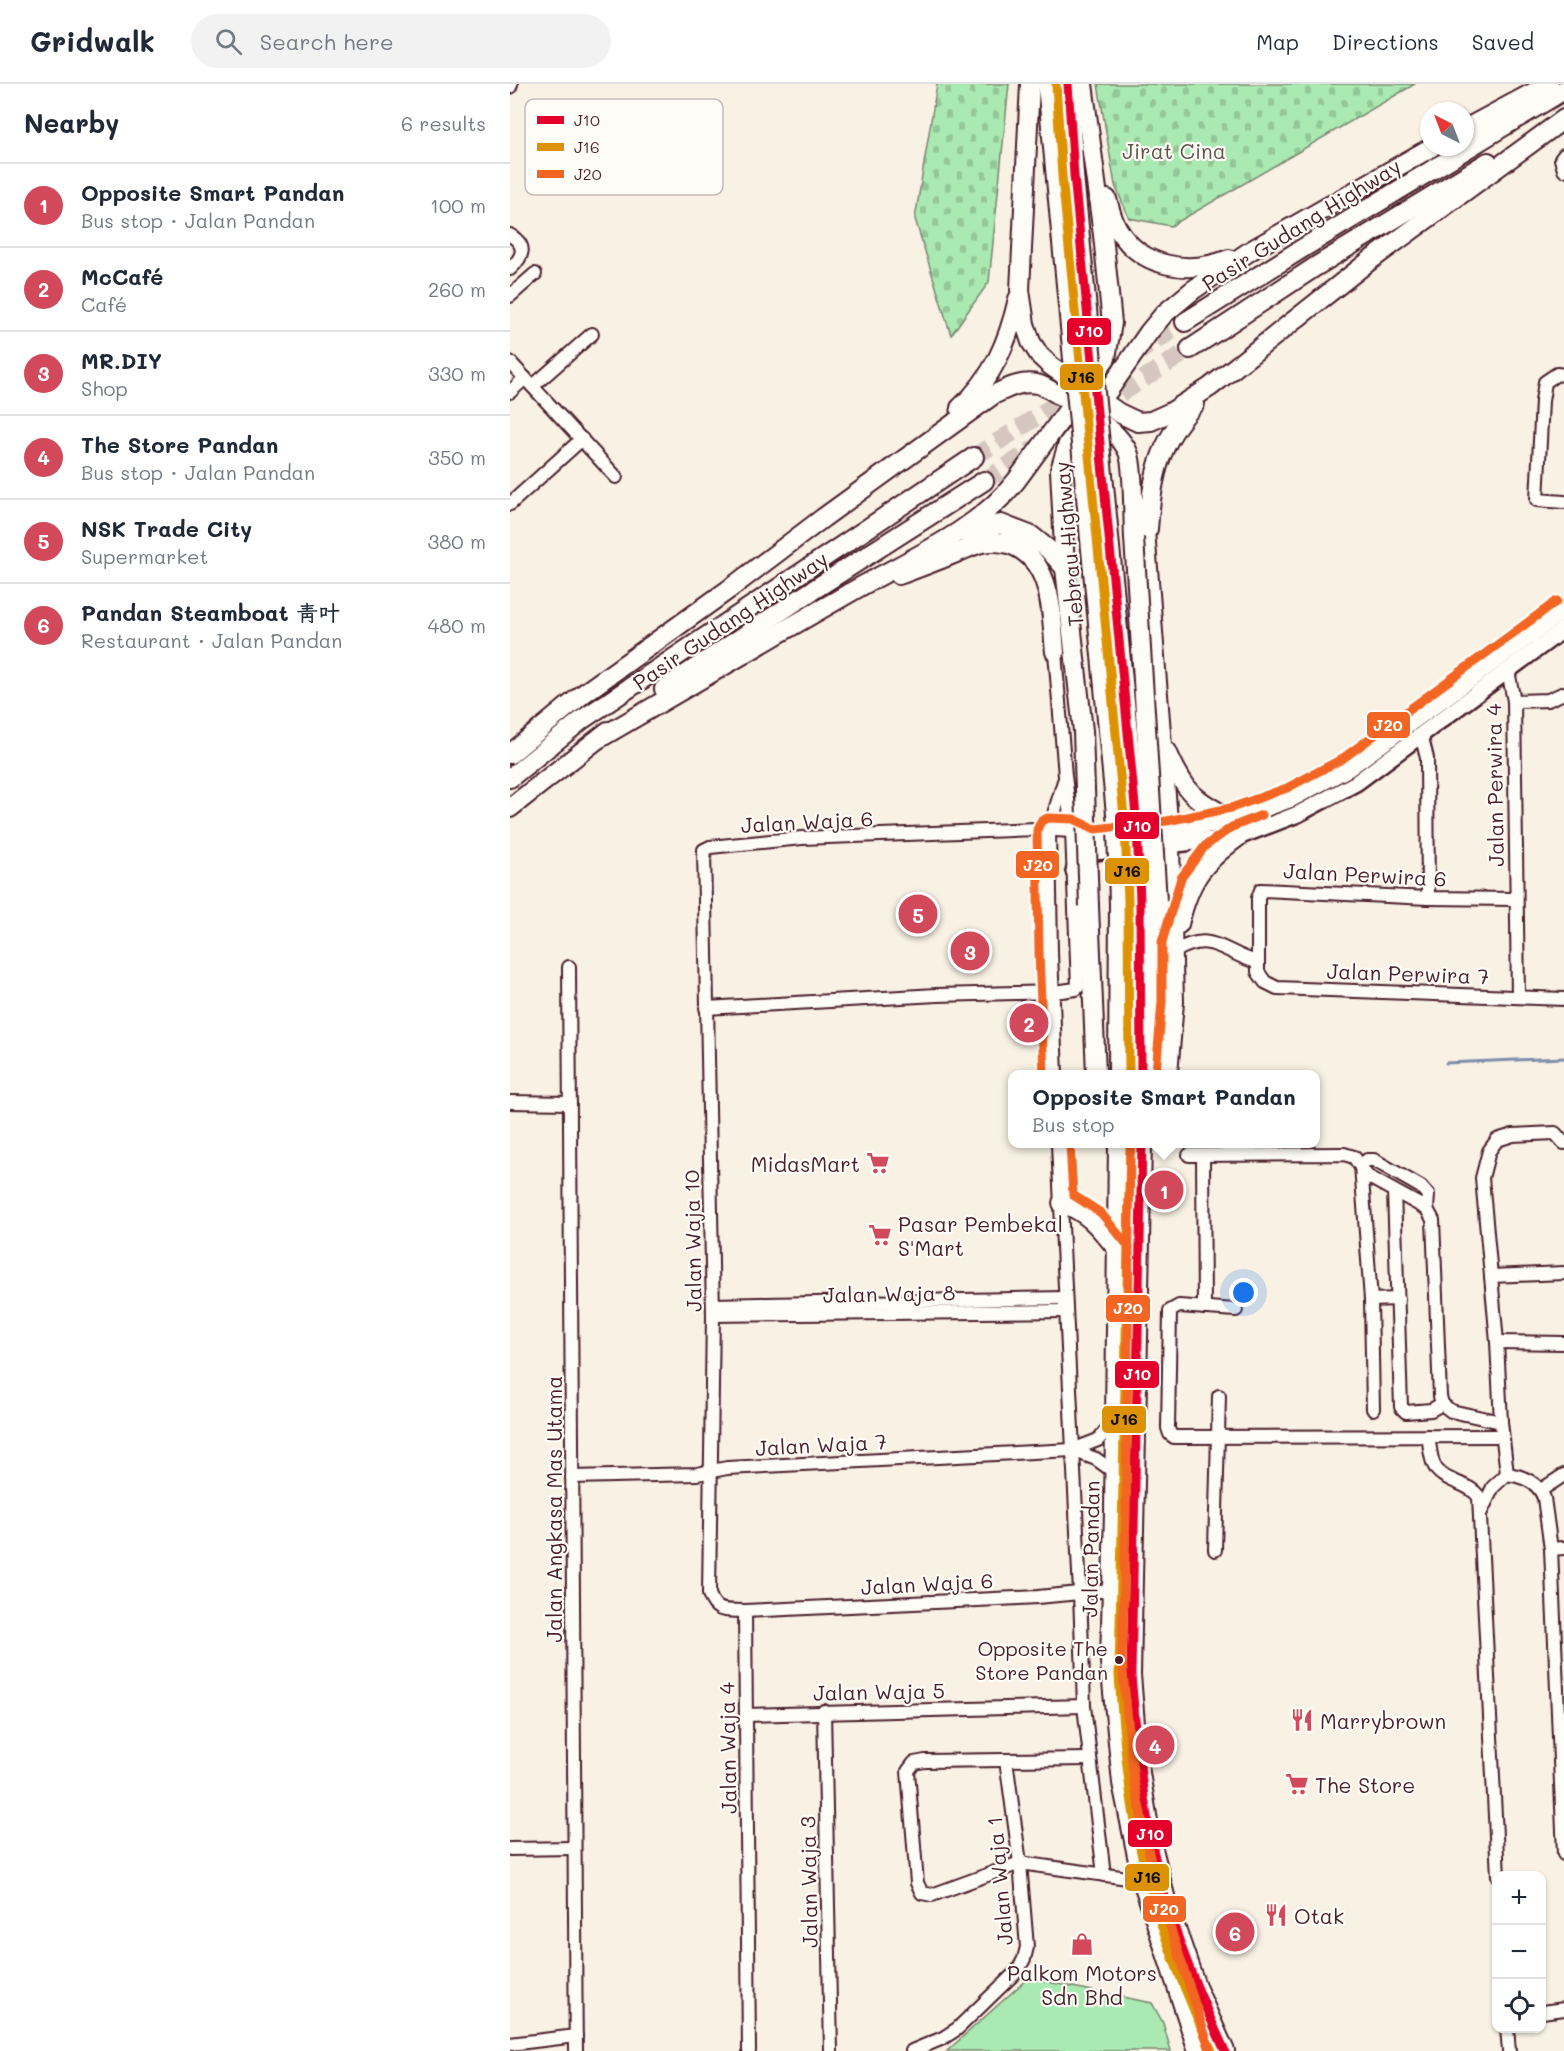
<!DOCTYPE html>
<html lang="en">
<head>
<meta charset="utf-8">
<style>
  :root { --surface:#fff; --page:#f2f2f3; --text:#1f2937; --muted:#747a83; --line:#e0e1e3; --accent:#d1495b }
  body { margin:0; font-family:Mali,"LXGW WenKai TC",sans-serif; background:var(--page); color:var(--text) }
  .controls { position:absolute; right:18px; bottom:18px; display:grid; overflow:hidden; border-radius:12px; box-shadow:0 2px 4px #0004 }
  .controls button { width:54px; height:54px; display:grid; place-items:center; padding:0; border:0; border-bottom:2px solid var(--line); background:var(--surface); color:var(--text); font:30px sans-serif }
  .compass { position:absolute; left:910px; top:18px; width:54px; height:54px; border-radius:50%; background:var(--surface); box-shadow:0 2px 4px #0004; rotate:318deg }
  .you { position:absolute; left:734px; top:1209px; width:21px; height:21px; margin:-15px; border:4px solid #fff; border-radius:50%; background:#1a73e8; box-shadow:0 0 0 9px #1a73e833 }
  .badge { display:grid; place-items:center; width:39px; height:39px; border-radius:50%; background:var(--accent); color:#fff; font-size:20px; font-weight:700 }
  .pin { position:absolute; translate:-50% -50%; border:3px solid #fff; box-shadow:0 2px 6px #0006 }
  .popup { position:absolute; left:498px; top:986px; width:312px; height:78px; box-sizing:border-box; display:grid; place-content:center; border-radius:12px; background:var(--surface); filter:drop-shadow(0 2px 4px #0005); font-size:20px; white-space:nowrap; color:var(--muted) }
  .popup b { font-size:22px; color:var(--text) }
  .popup::after { content:''; position:absolute; left:50%; top:100%; margin-left:-12px; border:12px solid transparent; border-top-color:var(--surface) }
  .list { margin:0; padding:0; list-style:none }
  h2 { display:flex; justify-content:space-between; align-items:center; height:78px; margin:0; padding:0 24px; font-size:26px }
  h2 small { font-size:20px; font-weight:400; color:var(--muted) }
  .list li { display:grid; grid-template-columns:39px 1fr auto; gap:18px; align-items:center; box-sizing:border-box; height:84px; padding:0 24px; border-top:2px solid var(--line) }
  .list b { display:block; font-size:22px; white-space:nowrap }
  .list p { margin:0; font-size:20px; white-space:nowrap; color:var(--muted) }
  .list em { font-size:20px; font-style:normal; color:var(--muted) }
  .icon { flex:none; width:33px; height:33px; fill:none; stroke:currentColor; stroke-width:2; stroke-linecap:round; stroke-linejoin:round }
  .map { position:relative; flex:none; width:1054px; height:1967px; overflow:hidden }
  header { display:flex; align-items:center; gap:36px; box-sizing:border-box; height:84px; padding:0 30px; background:var(--surface); border-bottom:2px solid var(--line) }
  header strong { font-size:28px }
  nav { display:flex; gap:33px; margin-inline-start:auto; font-size:21px }
  .search { width:420px; height:54px; background:var(--page); display:flex; align-items:center; gap:15px; box-sizing:border-box; padding:0 21px; border-radius:33px; color:var(--muted); font-size:22px }
  main { display:flex }
  aside { flex:1; background:var(--surface) }
  .map>svg:first-child { display:block }
  .grass { fill:#aae9b1; stroke:#7a846e; stroke-width:1.5 }
  .cemetery { fill:url(#cemetery-stones); stroke:#7a846e; stroke-width:1.5 }
  .lines { fill:none; stroke-linecap:round; stroke-linejoin:round }
  .stream { stroke:#7d8daa; stroke-width:3 }
  .highway-tunnel { stroke:#d5c7bf; stroke-width:18; stroke-dasharray:18 9; stroke-linecap:butt }
  .minor-casing { stroke:#4a1f2b; stroke-width:16 }
  .major-casing { stroke:#4a1f2b; stroke-width:20 }
  .highway-casing { stroke:#4a1f2b; stroke-width:22 }
  .minor { stroke:#fdfcf7; stroke-width:12 }
  .major { stroke:#fdfcf7; stroke-width:15 }
  .highway { stroke:#fdfcf7; stroke-width:18 }
  .highway-bridge-casing { stroke:#4a1f2b; stroke-width:22; stroke-linecap:butt }
  .highway-bridge { stroke:#fdfcf7; stroke-width:18 }
  .bus-1-casing { stroke:#fdfcf7; stroke-width:14 }
  .bus-2-casing { stroke:#fdfcf7; stroke-width:14 }
  .bus-3-casing { stroke:#fdfcf7; stroke-width:14 }
  .bus-1 { stroke:#e4002b; stroke-width:9 }
  .bus-2 { stroke:#dd9206; stroke-width:9 }
  .bus-3 { stroke:#f26522; stroke-width:9 }
  .bus-dot { fill:#4a1f2b; stroke:#fdfcf7; stroke-width:2 }
  .labels { text-anchor:middle; dominant-baseline:central; stroke-width:4.5; stroke-linejoin:round; paint-order:stroke }
  .bus-label { font-size:20px; fill:#4a1f2b; stroke:#fdfcf7; text-anchor:end }
  .park-label { font-size:21px; fill:#62524c; stroke:#fdfcf7 }
  .street-label { font-size:21px; fill:#4a1f2b; stroke:#fdfcf7 }
  .poi-label { font-size:21px; fill:#4a1f2b; stroke:#fdfcf7; text-anchor:start }
  .key { fill:#fdfcf7; stroke:#c7baba; stroke-width:1.5 }
  .key-label { font-size:16px; fill:#4a1f2b }
  .line-badge { stroke:#fdfcf7; stroke-width:2 }
  .badge-label { font-size:16px; text-anchor:middle; font-weight:bold; fill:#fff }
  .pale-badge-label { font-size:16px; text-anchor:middle; font-weight:bold; fill:#111 }
</style>
</head>
<body>
<header>
<strong>Gridwalk</strong>
<div class="search"><svg class="icon" aria-label="search" viewBox="0 0 24 24"><circle cx="10" cy="10" r="6"/><path d="M15 15l6 6"/></svg>Search here</div>
<nav><a>Map</a><a>Directions</a><a>Saved</a></nav>
</header>
<main>
<aside>
<h2>Nearby<small>6 results</small></h2>
<ul class="list">
<li><span class="badge">1</span><div><b>Opposite Smart Pandan</b><p>Bus stop · Jalan Pandan</p></div><em>100 m</em></li>
<li><span class="badge">2</span><div><b>McCafé</b><p>Café</p></div><em>260 m</em></li>
<li><span class="badge">3</span><div><b>MR.DIY</b><p>Shop</p></div><em>330 m</em></li>
<li><span class="badge">4</span><div><b>The Store Pandan</b><p>Bus stop · Jalan Pandan</p></div><em>350 m</em></li>
<li><span class="badge">5</span><div><b>NSK Trade City</b><p>Supermarket</p></div><em>380 m</em></li>
<li><span class="badge">6</span><div><b>Pandan Steamboat 青叶</b><p>Restaurant · Jalan Pandan</p></div><em>480 m</em></li>
</ul>
</aside>
<div class="map">
<svg width="1054" height="1967" viewBox="0 0 1054 1967">
  <defs>
    <pattern id="cemetery-stones" width="16" height="16" patternUnits="userSpaceOnUse" patternTransform="scale(1.5)"><rect width="16" height="16" fill="#aae9b1"/><path d="M2 7V4a2 2 0 0 1 4 0v3zM10 15v-3a2 2 0 0 1 4 0v3z" fill="#94c798"/></pattern>
  </defs>
  <rect width="100%" height="100%" fill="#f8f1e4"/>
  <filter id="ink" filterUnits="userSpaceOnUse"><feTurbulence type="fractalNoise" baseFrequency=".0167" numOctaves="2"/><feDisplacementMap in="SourceGraphic" scale="12" xChannelSelector="R" yChannelSelector="G"/><feConvolveMatrix kernelMatrix="1 2 1 2 8 2 1 2 1" color-interpolation-filters="sRGB"/></filter>
  <g filter="url(#ink)">
    <!-- grass -->
    <path class="grass" d="M518,1894L642,1919L653,1939L661,1967H437Z"/>
    <!-- cemetery -->
    <g class="cemetery">
      <path d="M427,0H499L479,198L441,251L405,135Z"/>
      <path d="M588,0H905L661,142L619,134L605,101Z"/>
    </g>
    <g class="lines">
      <!-- stream -->
      <path class="stream" d="M936,979L1054,974"/>
      <!-- highway-tunnel -->
      <g class="highway-tunnel">
        <path d="M464,373L675,238"/>
        <path d="M474,397L680,265"/>
      </g>
      <!-- minor casing -->
      <g class="minor-casing">
        <g id="minor">
          <path d="M0,3L1,0"/>
          <path d="M1054,71L1051,75L1054,86"/>
          <path d="M0,151C18,162 13,173 0,185"/>
          <path d="M0,212L25,190"/>
          <path d="M0,278L106,393"/>
          <path d="M1054,291L1047,290L1035,298L1032,317L1027,416L1054,418"/>
          <path d="M23,302L82,250"/>
          <path d="M0,308L15,294"/>
          <path d="M0,420L72,355"/>
          <path d="M998,587L1004,617L1008,912"/>
          <path d="M1004,617L1038,616L1054,609"/>
          <path d="M911,650L917,674L918,814"/>
          <path d="M562,747L527,745L292,754L200,763L194,766L203,1231L199,1510C206,1530 216,1526 235,1527L528,1513L600,1506"/>
          <path d="M1005,815L918,814L751,806L748,814V888L755,898L767,904L1054,915"/>
          <path d="M664,868C702,845 713,869 747,878"/>
          <path d="M59,883C61,1245 62,1606 66,1967"/>
          <path d="M196,924L427,911L544,908L566,905L568,903L562,747L555,692L545,568"/>
          <path d="M546,990L541,869L539,746L554,697"/>
          <path d="M0,1018L60,1019"/>
          <path d="M548,1060L570,1509L574,1622L594,1791"/>
          <path d="M679,1071L834,1070L844,1073L857,1092L917,1125L923,1136L930,1312L932,1320L941,1327L991,1338L997,1390L983,1403L971,1428"/>
          <path d="M693,1071L694,1224"/>
          <path d="M884,1107L891,1323L896,1328L921,1326L932,1320"/>
          <path d="M981,1192L1054,1189"/>
          <path d="M861,1216L888,1215"/>
          <path d="M203,1221L555,1214"/>
          <path d="M726,1226L669,1222L660,1227L658,1344L660,1350L664,1353L992,1352"/>
          <path d="M203,1231L556,1227"/>
          <path d="M987,1258L1054,1259"/>
          <path d="M863,1325L861,1216L851,1081L857,1076H864L911,1103L918,1111L917,1125"/>
          <path d="M991,1338L987,1258L972,1094L979,1067L987,1056L1003,1051L1045,1049L1054,1059"/>
          <path d="M918,1352C920,1361 920,1373 924,1381C932,1399 958,1397 969,1413L988,1792"/>
          <path d="M562,1366L586,1375L604,1388"/>
          <path d="M997,1390C1013,1392 1029,1399 1034,1414L1041,1465L1054,1770"/>
          <path d="M62,1393L187,1390L217,1384L562,1366L588,1356L604,1337"/>
          <path d="M1031,1406L1054,1391"/>
          <path d="M1041,1465L1054,1464"/>
          <path d="M705,1466L709,1312"/>
          <path d="M235,1527L239,1967"/>
          <path d="M314,1627L321,1967"/>
          <path d="M237,1631L574,1622"/>
          <path d="M579,1675L415,1677L404,1679L398,1687L407,1799L412,1809L422,1811L510,1779L632,1796"/>
          <path d="M0,1765L64,1764"/>
          <path d="M1032,1928L1054,1925"/>
          <path d="M997,1944L999,1967"/>
          <path d="M0,1960L66,1952"/>
          <path d="M402,1967L433,1954L447,1945L508,1886L514,1875L517,1863L510,1779L496,1676"/>
        </g>
      </g>
      <!-- major casing -->
      <g class="major-casing">
        <g id="major">
          <path d="M562,747L578,756L585,757L659,749L724,736L782,715L838,685L1054,527"/>
          <path d="M649,762L728,753L788,730L846,699L1054,545"/>
          <path d="M564,787L571,772L576,769L619,764"/>
        </g>
      </g>
      <!-- highway casing -->
      <g class="highway-casing">
        <g id="highway">
          <path d="M520,0L510,206L515,240L521,258L530,272L541,282L609,329L628,338L641,337L661,328L700,303L858,178L1054,35"/>
          <path d="M537,0L546,95"/>
          <path d="M558,0L564,91"/>
          <path d="M955,45L1039,0"/>
          <path d="M597,115C600,125 602,136 608,145C631,184 679,191 719,175"/>
          <path d="M675,238L793,164L1054,6"/>
          <path d="M680,265L805,183L978,78"/>
          <path d="M450,324C483,294 498,258 508,215"/>
          <path d="M634,434L660,762L664,918L658,990"/>
          <path d="M638,445C642,394 648,359 685,320"/>
          <path d="M451,448L491,440L522,452L538,465L555,484"/>
          <path d="M389,491C408,484 427,477 446,469C454,466 463,461 472,459C480,457 490,458 499,460C543,475 541,529 545,568"/>
          <path d="M154,605L300,508L474,397"/>
          <path d="M573,647L555,484L550,386L558,360L592,316L639,248L654,230L683,206L740,167L922,63"/>
          <path d="M90,654C174,605 257,556 341,508C398,475 465,449 506,397L596,274L602,239L593,151L573,0"/>
          <path d="M657,667C675,709 684,716 724,736"/>
          <path d="M0,670L73,610L218,506L313,434L483,311C498,304 510,297 527,300C538,302 594,340 604,349C609,354 615,361 618,368C624,381 623,436 624,454"/>
          <path d="M0,694L73,635L464,373"/>
          <path d="M0,724L98,647"/>
          <path d="M630,817L631,990"/>
          <path d="M579,822L586,990"/>
          <path d="M669,840C680,796 691,780 728,753"/>
          <path d="M608,990L609,821"/>
          <path d="M645,990L648,935L647,817"/>
          <path d="M608,1060L604,1429L600,1578L612,1699L632,1796L688,1967"/>
          <path d="M632,1060L621,1591L628,1677L642,1761L656,1816L687,1905L715,1967"/>
          <path d="M552,1119C579,1129 589,1143 607,1165"/>
        </g>
      </g>
      <!-- minor -->
      <use href="#minor" class="minor"/>
      <!-- major -->
      <use href="#major" class="major"/>
      <!-- highway -->
      <use href="#highway" class="highway"/>
      <!-- highway-bridge casing -->
      <g class="highway-bridge-casing">
        <g id="highway-bridge">
          <path d="M564,91L627,742L630,817"/>
          <path d="M546,95L607,741L609,821"/>
          <path d="M624,454L647,817"/>
          <path d="M573,647L579,822"/>
        </g>
      </g>
      <!-- highway-bridge -->
      <use href="#highway-bridge" class="highway-bridge"/>
      <!-- bus-1 casing -->
      <g class="bus-1-casing">
        <g id="bus-1">
          <path d="M558,0L564,91L627,742L630,817L631,990"/>
          <path d="M632,1060L621,1591C626,1648 631,1704 642,1760C656,1832 685,1901 715,1967"/>
        </g>
      </g>
      <!-- bus-2 casing -->
      <g class="bus-2-casing">
        <g id="bus-2">
          <path d="M546,1L552,92L615,743L618,817L619,990"/>
          <path d="M620,1060L609,1591C613,1649 618,1707 630,1764C645,1834 672,1902 702,1967"/>
        </g>
      </g>
      <!-- bus-3 casing -->
      <g class="bus-3-casing">
        <g id="bus-3">
          <path d="M646,989L652,918V858L671,794L695,762L722,743L752,731"/>
          <path d="M534,990L529,869L527,746L531,737L538,734L564,735L585,745L657,737L721,724L777,704L832,675L1047,517"/>
          <path d="M560,1060L563,1111L591,1129L619,1163L616,1429L612,1578L624,1697L644,1793L699,1963"/>
          <path d="M618,1204L620,1070L623,1060"/>
        </g>
      </g>
      <!-- bus-1 -->
      <use href="#bus-1" class="bus-1"/>
      <!-- bus-2 -->
      <use href="#bus-2" class="bus-2"/>
      <!-- bus-3 -->
      <use href="#bus-3" class="bus-3"/>
    </g>
  </g>
  <!-- icons -->
  <defs>
    <g id="supermarket-bare" transform="scale(1.8)"><path d="M-6-5.5h2.5l.6 2H6L4.5 2H-2.5L-4.4-4H-6ZM-1.5 3.2a1.3 1.3 0 1 0 .1 0ZM3 3.2a1.3 1.3 0 1 0 .1 0Z" fill="#d1495b" stroke="#fdfcf7" stroke-width="2.5" paint-order="stroke"/></g>
    <g id="restaurant-bare" transform="scale(1.8)"><path d="M-5-6h1v4h1v-4h1v4h1v-4h1v5L-1.5 .5V6h-2V.5L-5-1ZM5-6V6H3V1.5H1.5Q1.5-4 5-6Z" fill="#d1495b" stroke="#fdfcf7" stroke-width="2.5" paint-order="stroke"/></g>
    <g id="shop-bare" transform="scale(1.8)"><path d="M-5-2.5h2.3a2.7 3.5 0 0 1 5.4 0H5L5.5 6h-11ZM-1.5-2.5h3a1.5 2.3 0 0 0-3 0Z" fill="#d1495b" stroke="#fdfcf7" stroke-width="2.5" paint-order="stroke"/></g>
  </defs>
  <g fill-rule="evenodd">
    <use href="#supermarket-bare" x="368" y="1079"/>
    <use href="#supermarket-bare" x="370" y="1151"/>
    <use href="#restaurant-bare" x="792" y="1636"/>
    <use href="#supermarket-bare" x="787" y="1700"/>
    <use href="#restaurant-bare" x="766" y="1831"/>
    <use href="#shop-bare" x="572" y="1860"/>
  </g>
  <!-- markers -->
  <circle class="bus-dot" cx="609" cy="1576" r="5"/>
  <g class="labels">
    <!-- bus labels -->
    <g class="bus-label">
      <text x="598" y="1564">Opposite The<tspan x="598" dy="24">Store Pandan</tspan></text>
    </g>
    <!-- park labels -->
    <g class="park-label">
      <text x="664" y="66">Jirat Cina</text>
    </g>
    <!-- street labels -->
    <g class="street-label">
      <text transform="translate(791 140) rotate(-32)">Pasir Gudang Highway</text>
      <text transform="translate(558 460) rotate(-95)">Tebrau Highway</text>
      <text transform="translate(220 536) rotate(-34)">Pasir Gudang Highway</text>
      <text transform="translate(984 701) rotate(-91)">Jalan Perwira 4</text>
      <text transform="translate(297 737) rotate(-3)">Jalan Waja 6</text>
      <text transform="translate(855 790) rotate(3)">Jalan Perwira 6</text>
      <text transform="translate(898 889) rotate(2)">Jalan Perwira 7</text>
      <text transform="translate(182 1157) rotate(-91)">Jalan Waja 10</text>
      <text transform="translate(379 1209) rotate(-1)">Jalan Waja 8</text>
      <text transform="translate(311 1360) rotate(-3)">Jalan Waja 7</text>
      <text transform="translate(43 1425) rotate(-90)">Jalan Angkasa Mas Utama</text>
      <text transform="translate(580 1465) rotate(-89)">Jalan Pandan</text>
      <text transform="translate(417 1499) rotate(-3)">Jalan Waja 6</text>
      <text transform="translate(369 1607) rotate(-1)">Jalan Waja 5</text>
      <text transform="translate(217 1664) rotate(-91)">Jalan Waja 4</text>
      <text transform="translate(489 1797) rotate(-95)">Jalan Waja 1</text>
      <text transform="translate(298 1798) rotate(-91)">Jalan Waja 3</text>
    </g>
    <!-- poi labels -->
    <g class="poi-label">
      <text x="350" y="1079" text-anchor="end">MidasMart</text>
      <text x="388" y="1139">Pasar Pembekal<tspan x="388" dy="24">S'Mart</tspan></text>
      <text x="810" y="1636">Marrybrown</text>
      <text x="805" y="1700">The Store</text>
      <text x="784" y="1831">Otak</text>
      <text x="572" y="1888" text-anchor="middle">Palkom Motors<tspan x="572" dy="24">Sdn Bhd</tspan></text>
    </g>
  </g>
  <!-- legend -->
  <rect x="15" y="15" width="198" height="96" rx="9" class="key"/>
  <rect x="27" y="32" width="27" height="8" fill="#e4002b"/>
  <rect x="27" y="59" width="27" height="8" fill="#dd9206"/>
  <rect x="27" y="86" width="27" height="8" fill="#f26522"/>
  <g class="key-label">
    <text x="64" y="42">J10</text>
    <text x="64" y="69">J16</text>
    <text x="64" y="96">J20</text>
  </g>
  <g class="line-badge">
    <rect x="556" y="233" width="46" height="29" rx="6" fill="#e4002b"/>
    <rect x="549" y="279" width="45" height="28" rx="6" fill="#dd9206"/>
    <rect x="856" y="627" width="45" height="28" rx="6" fill="#f26522"/>
    <rect x="604" y="727" width="46" height="29" rx="6" fill="#e4002b"/>
    <rect x="505" y="766" width="45" height="29" rx="6" fill="#f26522"/>
    <rect x="594" y="773" width="46" height="28" rx="6" fill="#dd9206"/>
    <rect x="595" y="1210" width="46" height="29" rx="6" fill="#f26522"/>
    <rect x="604" y="1276" width="46" height="29" rx="6" fill="#e4002b"/>
    <rect x="591" y="1321" width="46" height="29" rx="6" fill="#dd9206"/>
    <rect x="617" y="1735" width="46" height="29" rx="6" fill="#e4002b"/>
    <rect x="614" y="1779" width="46" height="29" rx="6" fill="#dd9206"/>
    <rect x="632" y="1811" width="45" height="28" rx="6" fill="#f26522"/>
  </g>
  <g class="badge-label">
    <text x="579" y="253">J10</text>
    <text x="878" y="647">J20</text>
    <text x="627" y="748">J10</text>
    <text x="528" y="787">J20</text>
    <text x="618" y="1230">J20</text>
    <text x="627" y="1296">J10</text>
    <text x="640" y="1756">J10</text>
    <text x="654" y="1831">J20</text>
  </g>
  <g class="pale-badge-label">
    <text x="571" y="299">J16</text>
    <text x="617" y="793">J16</text>
    <text x="614" y="1341">J16</text>
    <text x="637" y="1799">J16</text>
  </g>
</svg>
<div class="controls">
<button>+</button>
<button>−</button>
<button><svg class="icon" aria-label="locate" viewBox="0 0 24 24"><circle cx="12" cy="12" r="6"/><path d="M12 2v4M12 18v4M2 12h4M18 12h4"/></svg></button>
</div>
<svg class="compass" viewBox="-18 -18 36 36"><path d="M0-13l5 13h-10z" fill="#e53935"/><path d="M0 13l5-13h-10z" fill="#747a83"/></svg>
<div class="you"></div>
<div class="pin badge" style="left:654px;top:1106px">1</div>
<div class="popup"><b>Opposite Smart Pandan</b>Bus stop</div>
<div class="pin badge" style="left:519px;top:939px">2</div>
<div class="pin badge" style="left:460px;top:867px">3</div>
<div class="pin badge" style="left:645px;top:1661px">4</div>
<div class="pin badge" style="left:408px;top:830px">5</div>
<div class="pin badge" style="left:725px;top:1848px">6</div>
</div>
</main>
</body>
</html>
